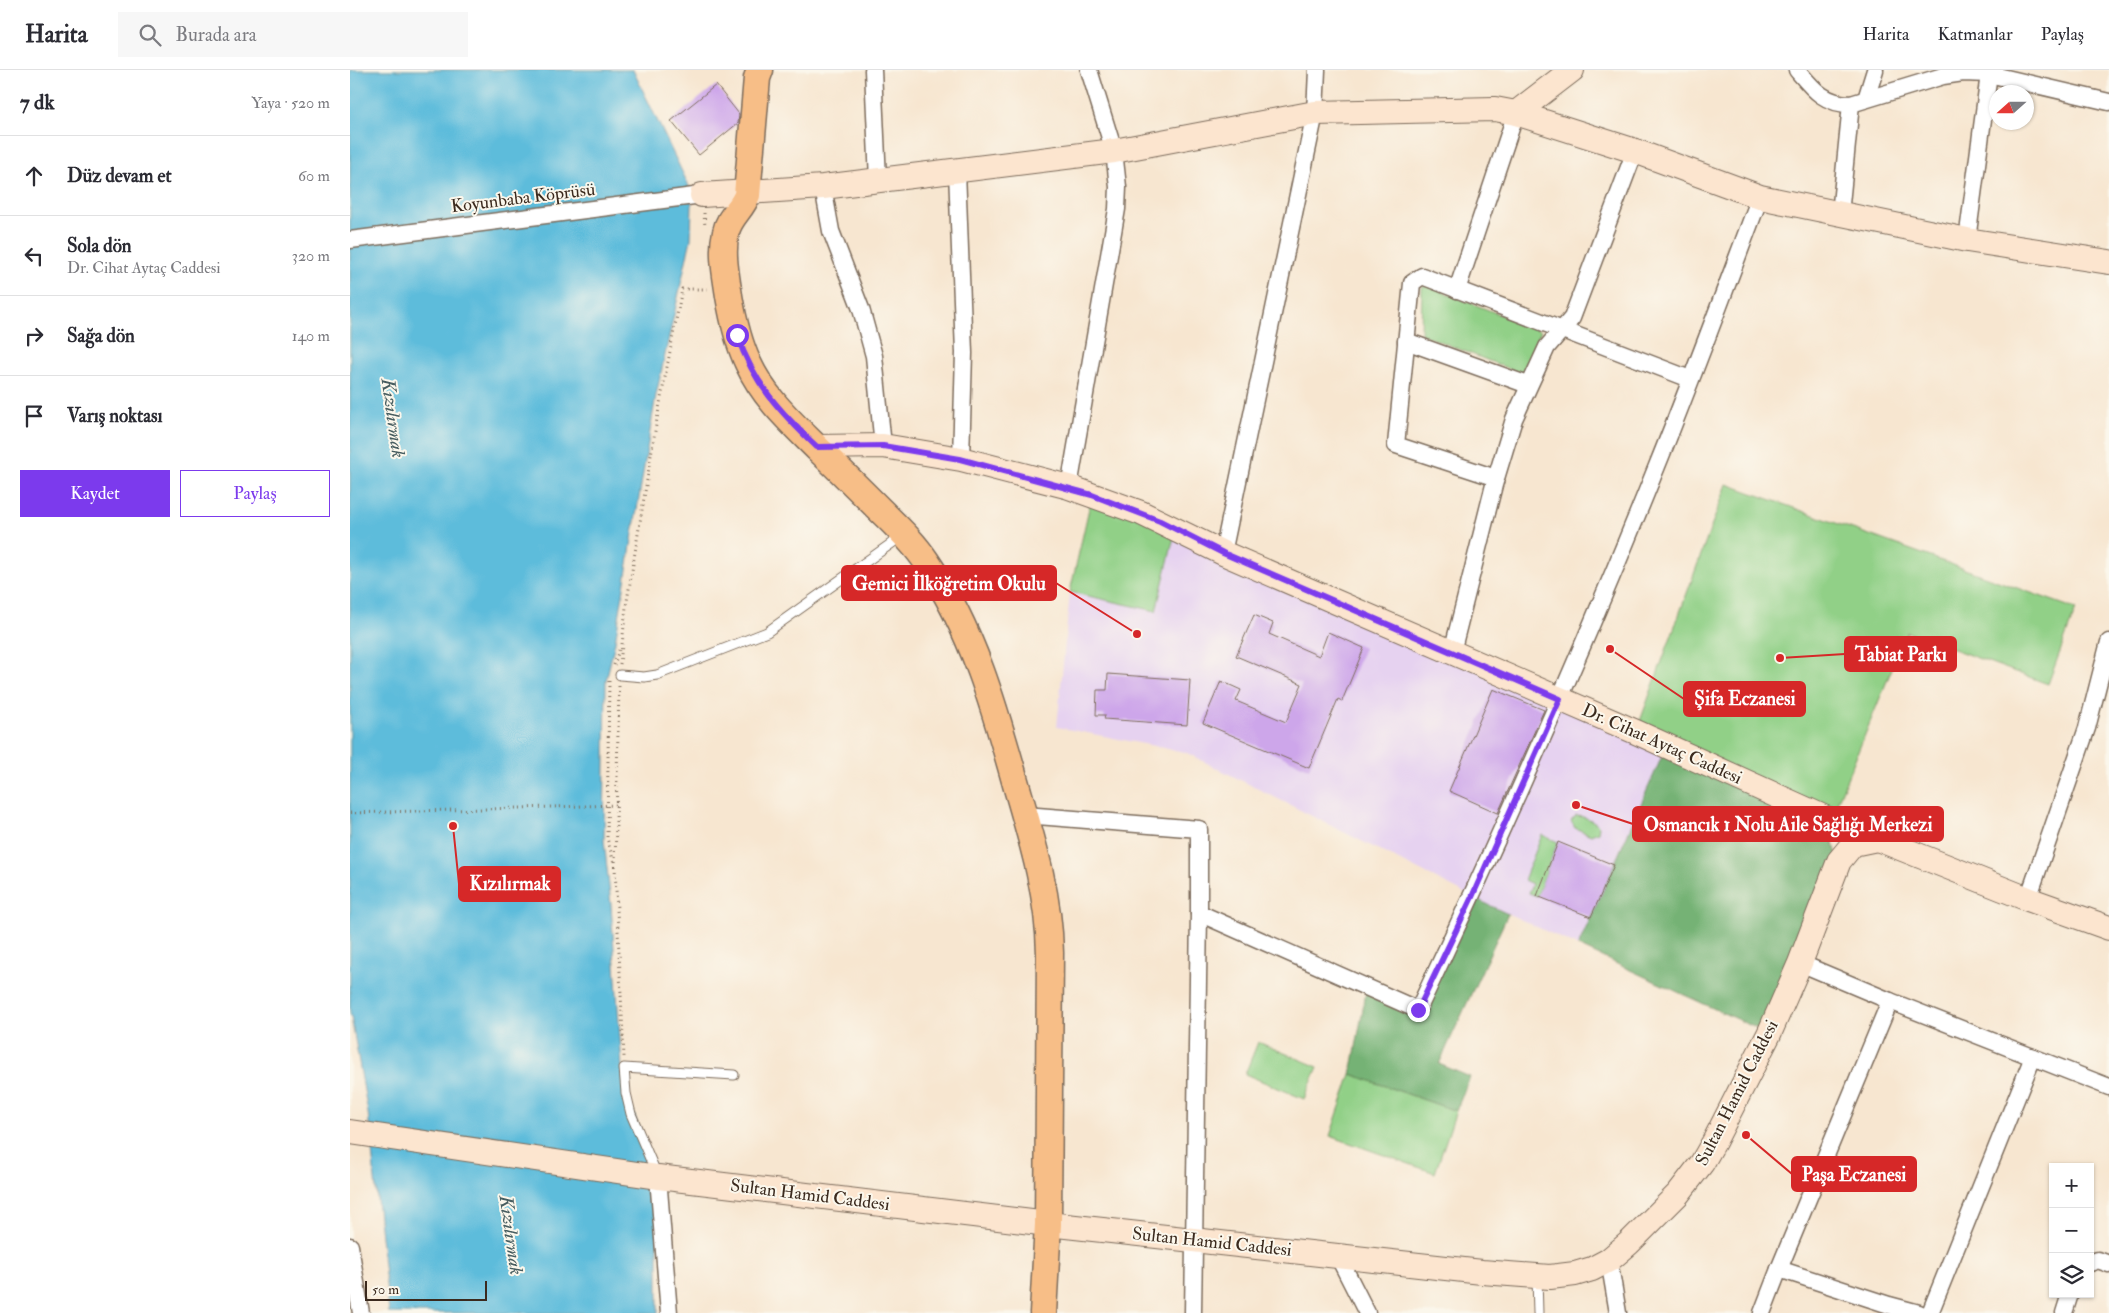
<!DOCTYPE html>
<html lang="tr">
<head>
<meta charset="utf-8">
<style>
  :root { --surface:#fff; --page:#f7f7f7; --text:#2b2b33; --muted:#7c7c81; --line:#e1e1e2; --accent:#7c3aed }
  body { margin:0; font-family:"IM FELL Double Pica",serif; background:var(--page); color:var(--text) }
  .controls { position:absolute; right:15px; bottom:15px; display:grid; overflow:hidden; border-radius:0px; box-shadow:0 1px 4px #0004 }
  .controls button { width:45px; height:45px; display:grid; place-items:center; padding:0; border:0; border-bottom:1px solid var(--line); background:var(--surface); color:var(--text); font:25px sans-serif }
  .compass { position:absolute; left:1639px; top:15px; width:45px; height:45px; border-radius:50%; background:var(--surface); box-shadow:0 1px 4px #0004; rotate:249deg }
  .scale { position:absolute; left:15px; bottom:12px; width:122px; box-sizing:border-box; padding-left:5px; border:2px solid #3b2a1e; border-top:0; font-size:14px; line-height:18px; white-space:nowrap; color:#3b2a1e; -webkit-text-stroke:4px #fbf7ec; paint-order:stroke }
  .stop { position:absolute; width:15px; height:15px; margin:-11px; border:4px solid #7c3aed; border-radius:50%; background:#fff }
  .stop.end { background:#7c3aed; border-color:#fff; box-shadow:0 1px 5px #0008 }
  .list { margin:0; padding:0; list-style:none }
  h2 { display:flex; justify-content:space-between; align-items:center; height:65px; margin:0; padding:0 20px; font-size:21px }
  h2 small { font-size:16px; font-weight:400; color:var(--muted) }
  .list li { display:grid; grid-template-columns:32px 1fr auto; gap:15px; align-items:center; box-sizing:border-box; height:80px; padding:0 20px; border-top:1px solid var(--line) }
  .list b { display:block; font-size:19px; white-space:nowrap }
  .list p { margin:0; font-size:16px; white-space:nowrap; color:var(--muted) }
  .list em { font-size:16px; font-style:normal; color:var(--muted) }
  .actions { display:flex; gap:10px; padding:15px 20px }
  .actions a { flex:1; padding:11px 0; border:1px solid var(--accent); border-radius:0px; text-align:center; font-size:18px; color:var(--accent) }
  .actions .main { background:var(--accent); color:#fff }
  .icon { flex:none; width:28px; height:28px; fill:none; stroke:currentColor; stroke-width:2; stroke-linecap:round; stroke-linejoin:round }
  .map { position:relative; flex:none; width:1759px; height:1243px; overflow:hidden }
  header { display:flex; align-items:center; gap:30px; box-sizing:border-box; height:70px; padding:0 25px; background:var(--surface); border-bottom:1px solid var(--line) }
  header strong { font-size:24px }
  nav { display:flex; gap:28px; margin-inline-start:auto; font-size:18px }
  .search { width:350px; height:45px; background:var(--page); display:flex; align-items:center; gap:12px; box-sizing:border-box; padding:0 18px; border-radius:0px; color:var(--muted); font-size:19px }
  main { display:flex }
  aside { flex:1; background:var(--surface) }
  .map>svg:first-child { display:block }
  .built { fill:#e6d2f0 }
  .green { fill:#91d087; stroke:#667d52 }
  .forest { fill:#74b274; stroke:#586e49 }
  .water { fill:#5dbcdb; stroke:#4c737c }
  .building { fill:#cda6ea }
  .lines { fill:none; stroke-linecap:round; stroke-linejoin:round }
  .lane-casing { stroke:#7d6c5c; stroke-width:11 }
  .street-casing { stroke:#7d6c5c; stroke-width:19 }
  .secondary-casing { stroke:#7d6c5c; stroke-width:26 }
  .primary-casing { stroke:#7d6c5c; stroke-width:29 }
  .path { stroke:#7d6c5c; stroke-width:3; stroke-dasharray:1 4; stroke-linecap:butt }
  .lane { stroke:#fff; stroke-width:9 }
  .street { stroke:#fff; stroke-width:16 }
  .secondary { stroke:#fce5cf; stroke-width:24 }
  .primary { stroke:#f7be87; stroke-width:26 }
  .path-bridge { stroke:#7d6c5c; stroke-width:3; stroke-dasharray:1 4; stroke-linecap:butt }
  .route { stroke:#7c3aed; stroke-width:6 }
  .labels { text-anchor:middle; dominant-baseline:central; stroke-width:4; stroke-linejoin:round; paint-order:stroke }
  .street-label { font-size:18px; fill:#3b2a1e; stroke:#fbf7ec }
  .water-label { font-size:19px; font-style:italic; fill:#475d60; stroke:#fbf7ec }
  .leader { fill:none; stroke:#d62828; stroke-width:2 }
  .callout-dot { fill:#d62828; stroke:#fbf7ec; stroke-width:2 }
  .callout { fill:#d62828; stroke:#d62828; stroke-width:2 }
  .callout-label { font-size:19px; text-anchor:middle; font-weight:bold; fill:#fff }
</style>
</head>
<body>
<header>
<strong>Harita</strong>
<div class="search"><svg class="icon" aria-label="search" viewBox="0 0 24 24"><circle cx="10" cy="10" r="6"/><path d="M15 15l6 6"/></svg>Burada ara</div>
<nav><a>Harita</a><a>Katmanlar</a><a>Paylaş</a></nav>
</header>
<main>
<aside>
<h2>7 dk<small>Yaya · 520 m</small></h2>
<ul class="list">
<li><svg class="icon" aria-label="ahead" viewBox="0 0 24 24"><path d="M12 20V5M6 11l6-6 6 6"/></svg><div><b>Düz devam et</b></div><em>60 m</em></li>
<li><svg class="icon" aria-label="left" viewBox="0 0 24 24"><path d="M17 20v-9H6M10 6l-5 5 5 5"/></svg><div><b>Sola dön</b><p>Dr. Cihat Aytaç Caddesi</p></div><em>320 m</em></li>
<li><svg class="icon" aria-label="right" viewBox="0 0 24 24"><path d="M7 20v-9h11M14 6l5 5-5 5"/></svg><div><b>Sağa dön</b></div><em>140 m</em></li>
<li><svg class="icon" aria-label="arrive" viewBox="0 0 24 24"><path d="M6 21V4h12l-3 4 3 4H6"/></svg><div><b>Varış noktası</b></div></li>
</ul>
<div class="actions"><a class="main">Kaydet</a><a>Paylaş</a></div>
</aside>
<div class="map">
<svg width="1759" height="1243" viewBox="0 0 1759 1243">
  <rect width="100%" height="100%" fill="#fbf7ec"/>
  <filter id="ink" filterUnits="userSpaceOnUse"><feTurbulence type="fractalNoise" baseFrequency=".02" numOctaves="2"/><feDisplacementMap in="SourceGraphic" scale="10" xChannelSelector="R" yChannelSelector="G"/><feConvolveMatrix kernelMatrix="1 2 1 2 8 2 1 2 1" color-interpolation-filters="sRGB"/></filter>
  <filter id="wash" filterUnits="userSpaceOnUse"><feTurbulence type="fractalNoise" baseFrequency=".0096" numOctaves="4" result="noise"/><feDisplacementMap in="SourceGraphic" scale="20" xChannelSelector="R" yChannelSelector="G"/><feGaussianBlur stdDeviation="1.12" result="paint"/><feColorMatrix in="noise" values="0 0 0 0 0 0 0 0 0 0 0 0 0 0 0 0 0 1.4 0 .05"/><feComposite in="paint" operator="in"/></filter>
  <g filter="url(#wash)">
    <rect width="100%" height="100%" fill="#f7e6d0"/>
    <!-- built -->
    <path class="built" d="M742,425L1317,675L1228,876L1122,827L835,682L707,657L720,522Z"/>
    <!-- green -->
    <g class="green">
      <path d="M1076,215L1191,261L1172,304L1071,264L1072,217Z"/>
      <path d="M1377,414L1726,539L1698,614L1557,562L1480,750L1286,662Z"/>
      <path d="M742,425L826,459L806,541L720,522Z"/>
      <path d="M1226,746C1233,746 1244,750 1249,756L1248,762L1241,765L1225,758L1221,751Z"/>
      <path d="M1192,765L1208,772L1187,826L1179,823L1182,814L1174,810Z"/>
      <path d="M908,972L968,997L954,1029L895,1004Z"/>
      <path d="M1001,1004L1106,1041L1085,1103L980,1066Z"/>
    </g>
    <!-- forest -->
    <g class="forest">
      <path d="M1317,675L1476,757L1484,774L1489,791L1419,964L1228,876Z"/>
      <path d="M1122,827L1158,844L1089,994L1120,1007L1106,1041L1001,1004L1017,917L1068,939Z"/>
    </g>
    <!-- water -->
    <path class="water" d="M0,0H283L339,116L342,134L341,169L306,325L265,572L256,611L254,770L261,835L272,998L276,1023L308,1107V1243H39L18,1043L0,941Z"/>
    <g id="blocks">
      <!-- building -->
      <g class="building">
        <path d="M366,15L389,44L388,53L349,85L321,51Z"/>
        <path d="M904,545L923,553L919,564L969,586L978,562L1014,578L992,631L988,629L959,698L853,653L871,611L891,620L886,631L936,652L952,614L886,586Z"/>
        <path d="M758,604L840,610L837,655L754,649L755,645H746L747,620H757Z"/>
        <path d="M1143,619L1194,640L1148,743L1099,721Z"/>
        <path d="M1208,772L1264,795L1241,847L1187,826Z"/>
      </g>
    </g>
  </g>
  <g filter="url(#ink)">
    <use href="#blocks" fill-opacity="0" stroke="#7d6c5c" stroke-width="1"/>
    <g class="lines">
      <!-- lane casing -->
      <g class="lane-casing">
        <g id="lane">
          <path d="M270,605L294,607L307,605L417,562L552,466"/>
          <path d="M307,1105L281,1044L276,1023L274,998L384,1005"/>
          <path d="M1187,1207L1188,1243"/>
        </g>
      </g>
      <!-- street casing -->
      <g class="street-casing">
        <g id="street">
          <path d="M523,0L528,110"/>
          <path d="M1447,0C1463,19 1474,34 1501,34L1593,6L1613,3L1639,4L1759,32"/>
          <path d="M1516,29L1525,0"/>
          <path d="M607,101L614,283L611,389"/>
          <path d="M473,117L481,161L511,239L524,286L533,376"/>
          <path d="M1490,144L1501,34"/>
          <path d="M0,170L352,125"/>
          <path d="M1617,170L1639,4"/>
          <path d="M1107,220L1166,43"/>
          <path d="M1056,271L1178,315"/>
          <path d="M1146,408L1046,375L1062,213L1072,206L1340,309"/>
          <path d="M719,417L767,139L768,117L764,81L739,0"/>
          <path d="M873,483L965,43L967,0"/>
          <path d="M1102,582L1144,415L1164,349L1197,277L1222,248L1285,81"/>
          <path d="M675,745L849,759V843L843,1243"/>
          <path d="M1678,829L1737,658L1759,572"/>
          <path d="M849,843L1068,940C1153,761 1233,580 1307,396C1343,307 1376,217 1410,127"/>
          <path d="M1450,893L1540,931L1759,1017"/>
          <path d="M308,1107L319,1243"/>
          <path d="M0,1176L11,1243"/>
          <path d="M988,1186L1017,1243"/>
          <path d="M1259,1190L1268,1243"/>
          <path d="M1740,1193L1748,1190L1759,1194"/>
          <path d="M1429,1199L1539,1235L1569,1243"/>
          <path d="M1412,1243L1429,1199L1540,931"/>
          <path d="M1580,1243L1683,987"/>
          <path d="M1714,1243L1720,1224"/>
        </g>
      </g>
      <!-- secondary casing -->
      <g class="secondary-casing">
        <g id="secondary">
          <path d="M1166,43L1222,0"/>
          <path d="M352,125L473,117L764,81L965,43L1145,39L1166,43L1285,81L1410,127L1617,170L1759,192"/>
          <path d="M467,377L533,376L611,389L719,417L791,443L873,483L1286,662L1480,750L1678,829L1759,858"/>
          <path d="M0,1062L308,1107L698,1154L1132,1202L1200,1207L1225,1204L1242,1199L1259,1190L1279,1173L1328,1124L1352,1093L1364,1072L1419,964L1450,893L1489,791L1503,774L1527,769"/>
        </g>
      </g>
      <!-- primary casing -->
      <g class="primary-casing">
        <path id="primary" d="M410,0L407,8L397,125C392,139 379,147 376,162C371,183 376,205 379,226C383,249 388,272 398,293C414,328 441,352 468,379C488,398 507,417 527,437C544,454 563,471 576,491C623,560 645,639 667,718C683,773 699,826 700,883L698,1154L693,1243"/>
      </g>
      <!-- path -->
      <g class="path">
        <path d="M354,143L355,157"/>
        <path d="M270,594L276,537L307,349L332,219H357"/>
        <path d="M264,595L269,580"/>
        <path d="M259,611L257,768L264,793"/>
        <path d="M269,616L265,797L274,987"/>
      </g>
      <!-- lane -->
      <use href="#lane" class="lane"/>
      <!-- street -->
      <use href="#street" class="street"/>
      <!-- secondary -->
      <use href="#secondary" class="secondary"/>
      <!-- primary -->
      <use href="#primary" class="primary"/>
      <!-- path-bridge -->
      <path class="path-bridge" d="M0,743L268,735"/>
    </g>
  </g>
  <g class="lines" filter="url(#ink)">
    <!-- route -->
    <path class="route" d="M387,265C404,314 430,342 467,377L533,376L610,389L742,425L810,451L873,483L1210,629L1122,827L1068,940"/>
  </g>
  <g class="labels">
    <!-- street labels -->
    <g class="street-label">
      <text transform="translate(173 128) rotate(-7)">Koyunbaba Köprüsü</text>
      <text transform="translate(1312 674) rotate(24)">Dr. Cihat Aytaç Caddesi</text>
      <text transform="translate(1387 1023) rotate(-63)">Sultan Hamid Caddesi</text>
      <text transform="translate(460 1125) rotate(7)">Sultan Hamid Caddesi</text>
      <text transform="translate(862 1172) rotate(6)">Sultan Hamid Caddesi</text>
    </g>
    <!-- water labels -->
    <g class="water-label">
      <text transform="translate(43 348) rotate(82)">Kızılırmak</text>
      <text transform="translate(161 1165) rotate(82)">Kızılırmak</text>
    </g>
  </g>
  <!-- callouts -->
  <path class="leader" d="M787 564L706 513M1430 588L1495 584M1260 579L1334 629M1226 735L1283 754M103 756L109 814M1396 1065L1442 1104"/>
  <g class="callout-dot">
    <circle cx="787" cy="564" r="5"/>
    <circle cx="1430" cy="588" r="5"/>
    <circle cx="1260" cy="579" r="5"/>
    <circle cx="1226" cy="735" r="5"/>
    <circle cx="103" cy="756" r="5"/>
    <circle cx="1396" cy="1065" r="5"/>
  </g>
  <g class="callout">
    <rect x="492" y="496" width="214" height="34" rx="5"/>
    <rect x="1495" y="567" width="111" height="34" rx="5"/>
    <rect x="1334" y="612" width="121" height="34" rx="5"/>
    <rect x="1283" y="737" width="310" height="34" rx="5"/>
    <rect x="109" y="797" width="101" height="34" rx="5"/>
    <rect x="1442" y="1087" width="124" height="34" rx="5"/>
  </g>
  <g class="callout-label">
    <text x="599" y="520">Gemici İlköğretim Okulu</text>
    <text x="1551" y="591">Tabiat Parkı</text>
    <text x="1395" y="635">Şifa Eczanesi</text>
    <text x="1438" y="761">Osmancık 1 Nolu Aile Sağlığı Merkezi</text>
    <text x="160" y="820">Kızılırmak</text>
    <text x="1504" y="1111">Paşa Eczanesi</text>
  </g>
</svg>
<div class="controls">
<button>+</button>
<button>−</button>
<button><svg class="icon" aria-label="layers" viewBox="0 0 24 24"><path d="M12 4l9 5-9 5-9-5zM3 14l9 5 9-5"/></svg></button>
</div>
<svg class="compass" viewBox="-18 -18 36 36"><path d="M0-13l5 13h-10z" fill="#e53935"/><path d="M0 13l5-13h-10z" fill="#7c7c81"/></svg>
<div class="scale">50 m</div>
<div class="stop" style="left:387px;top:265px"></div>
<div class="stop end" style="left:1068px;top:940px"></div>
</div>
</main>
</body>
</html>
